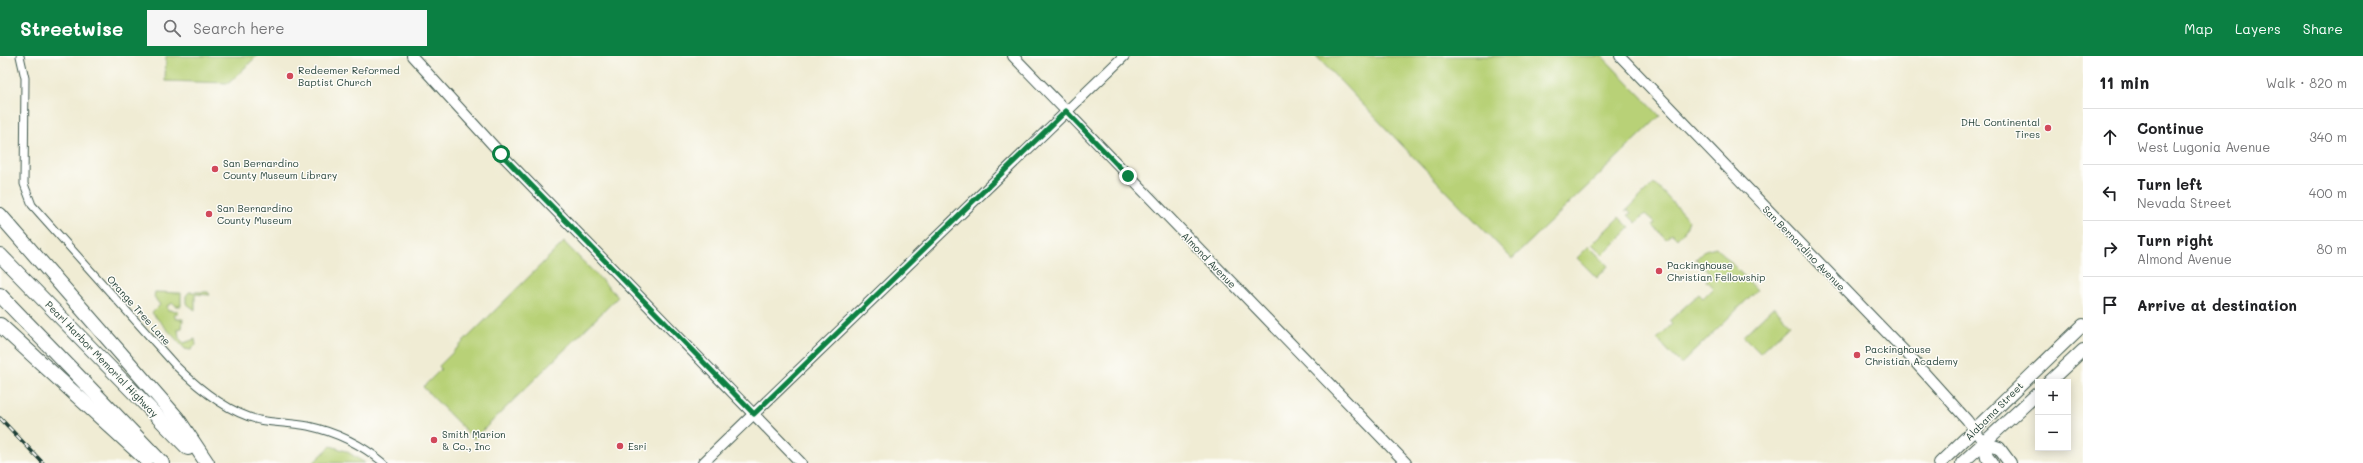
<!DOCTYPE html>
<html lang="en">
<head>
<meta charset="utf-8">
<style>
  :root { --surface:#fff; --page:#f6f6f6; --text:#202124; --muted:#757577; --line:#e0e0e0; --accent:#0b8043 }
  body { margin:0; font-family:Mali,sans-serif; background:var(--page); color:var(--text) }
  .controls { position:absolute; right:12px; bottom:12px; display:grid; overflow:hidden; border-radius:0px; box-shadow:0 2px 10px #0003 }
  .controls button { width:36px; height:36px; display:grid; place-items:center; padding:0; border:0; border-bottom:1px solid var(--line); background:var(--surface); color:var(--text); font:20px sans-serif }
  .stop { position:absolute; width:12px; height:12px; margin:-9px; border:3px solid #0b8043; border-radius:50%; background:#fff }
  .stop.end { background:#0b8043; border-color:#fff; box-shadow:0 1px 4px #0008 }
  .list { margin:0; padding:0; list-style:none }
  h2 { display:flex; justify-content:space-between; align-items:center; height:52px; margin:0; padding:0 16px; font-size:17px }
  h2 small { font-size:13px; font-weight:400; color:var(--muted) }
  .list li { display:grid; grid-template-columns:26px 1fr auto; gap:12px; align-items:center; box-sizing:border-box; height:56px; padding:0 16px; border-top:1px solid var(--line) }
  .list b { display:block; font-size:15px; white-space:nowrap }
  .list p { margin:0; font-size:13px; white-space:nowrap; color:var(--muted) }
  .list em { font-size:13px; font-style:normal; color:var(--muted) }
  .icon { flex:none; width:22px; height:22px; fill:none; stroke:currentColor; stroke-width:2; stroke-linecap:round; stroke-linejoin:round }
  .map { position:relative; flex:none; width:2083px; height:407px; overflow:hidden }
  header { display:flex; align-items:center; gap:24px; box-sizing:border-box; height:56px; padding:0 20px; background:var(--accent); color:#fff }
  header strong { font-size:19px }
  nav { display:flex; gap:22px; margin-inline-start:auto; font-size:14px }
  .search { width:280px; height:36px; background:var(--page); display:flex; align-items:center; gap:10px; box-sizing:border-box; padding:0 14px; border-radius:0px; color:var(--muted); font-size:15px }
  main { display:flex }
  aside { flex:1; background:var(--surface) }
  .map>svg:first-child { display:block }
  .green { fill:#b8d177; stroke:#6c8756 }
  .lines { fill:none; stroke-linecap:round; stroke-linejoin:round }
  .street-casing { stroke:#3e574c; stroke-width:9 }
  .secondary-casing { stroke:#3e574c; stroke-width:12 }
  .primary-casing { stroke:#3e574c; stroke-width:14 }
  .highway-casing { stroke:#3e574c; stroke-width:16 }
  .street { stroke:#fff; stroke-width:7 }
  .secondary { stroke:#fff; stroke-width:10 }
  .primary { stroke:#fff; stroke-width:12 }
  .highway { stroke:#fff; stroke-width:14 }
  .rail-casing { stroke:#1f3d34; stroke-width:3.5 }
  .rail { stroke:#fdfcf7; stroke-width:2; stroke-dasharray:6; stroke-linecap:butt }
  .route { stroke:#0b8043; stroke-width:5 }
  .poi-dot { fill:#d1495b; stroke:#fdfcf7; stroke-width:1.5 }
  .labels { text-anchor:middle; dominant-baseline:central; stroke-width:3; stroke-linejoin:round; paint-order:stroke }
  .poi-label { font-size:10px; fill:#1f3d34; stroke:#fdfcf7; text-anchor:start }
  .street-label { font-size:10px; fill:#1f3d34; stroke:#fdfcf7 }
</style>
</head>
<body>
<header>
<strong>Streetwise</strong>
<div class="search"><svg class="icon" aria-label="search" viewBox="0 0 24 24"><circle cx="10" cy="10" r="6"/><path d="M15 15l6 6"/></svg>Search here</div>
<nav><a>Map</a><a>Layers</a><a>Share</a></nav>
</header>
<main>
<div class="map">
<svg width="2083" height="407" viewBox="0 0 2083 407">
  <rect width="100%" height="100%" fill="#fdfcf7"/>
  <filter id="ink" filterUnits="userSpaceOnUse"><feTurbulence type="fractalNoise" baseFrequency=".025" numOctaves="2"/><feDisplacementMap in="SourceGraphic" scale="8" xChannelSelector="R" yChannelSelector="G"/><feConvolveMatrix kernelMatrix="1 2 1 2 8 2 1 2 1" color-interpolation-filters="sRGB"/></filter>
  <filter id="wash" filterUnits="userSpaceOnUse"><feTurbulence type="fractalNoise" baseFrequency=".012" numOctaves="4" result="noise"/><feDisplacementMap in="SourceGraphic" scale="16" xChannelSelector="R" yChannelSelector="G"/><feGaussianBlur stdDeviation="0.9" result="paint"/><feColorMatrix in="noise" values="0 0 0 0 0 0 0 0 0 0 0 0 0 0 0 0 0 1.4 0 .05"/><feComposite in="paint" operator="in"/></filter>
  <g filter="url(#wash)">
    <rect width="100%" height="100%" fill="#f0ecd4"/>
    <!-- green -->
    <g class="green">
      <path d="M166,0H257L229,27L165,25Z"/>
      <path d="M1316,0H1602L1660,60L1512,203Z"/>
      <path d="M1654,127L1689,164L1686,173L1677,183L1671,177L1666,183L1653,170L1655,167L1645,158L1636,167L1628,159L1631,157L1628,154L1625,156Z"/>
      <path d="M1619,161L1630,172L1603,199L1592,188Z"/>
      <path d="M564,186L618,241L474,383L423,331L441,313L439,310Z"/>
      <path d="M1589,190L1608,210L1597,222L1577,202Z"/>
      <path d="M1716,191L1757,234L1681,308L1657,283L1672,268L1669,265L1699,238L1703,242L1713,232L1706,225L1711,219L1696,203L1705,194Z"/>
      <path d="M155,236L181,237V250H176L173,247L167,250L168,254L179,255L178,258L174,259L176,263H183L182,272L178,273L179,282L184,287L195,283L196,289L191,294L185,293L152,257L160,249L154,241Z"/>
      <path d="M189,236H208L210,239L195,238V254L186,247V240Z"/>
      <path d="M1772,252H1775L1790,268L1760,297L1743,280Z"/>
      <path d="M331,390L346,395L365,407H313Z"/>
    </g>
  </g>
  <g filter="url(#ink)">
    <g class="lines">
      <!-- street casing -->
      <g class="street-casing">
        <path id="street" d="M20,0L25,22L24,128L32,149L175,309C198,332 227,356 259,364C275,367 292,367 308,370C336,376 362,389 384,407"/>
      </g>
      <!-- secondary casing -->
      <g class="secondary-casing">
        <g id="secondary">
          <path d="M412,0L501,98L801,407"/>
          <path d="M1013,0L1406,407"/>
          <path d="M1620,0L1913,304L1967,364L1984,387"/>
          <path d="M703,407L1124,0"/>
        </g>
      </g>
      <!-- primary casing -->
      <g class="primary-casing">
        <g id="primary">
          <path d="M2049,326L2083,294"/>
          <path d="M1984,387L1999,392L2010,407"/>
          <path d="M1984,387L1987,401L1992,407"/>
          <path d="M1940,407L2083,269"/>
          <path d="M1962,407L2038,337"/>
        </g>
      </g>
      <!-- highway casing -->
      <g class="highway-casing">
        <g id="highway">
          <path d="M0,159L177,362L207,407"/>
          <path d="M0,199L188,392"/>
          <path d="M0,239L162,407"/>
          <path d="M0,269L146,403"/>
        </g>
      </g>
      <!-- street -->
      <use href="#street" class="street"/>
      <!-- secondary -->
      <use href="#secondary" class="secondary"/>
      <!-- primary -->
      <use href="#primary" class="primary"/>
      <!-- highway -->
      <use href="#highway" class="highway"/>
      <!-- rail casing -->
      <g class="rail-casing">
        <path id="rail" d="M0,362L43,407"/>
      </g>
      <!-- rail -->
      <use href="#rail" class="rail"/>
    </g>
  </g>
  <g class="lines" filter="url(#ink)">
    <!-- route -->
    <path class="route" d="M501,98L754,358L1066,55L1128,120"/>
  </g>
  <!-- markers -->
  <g class="poi-dot">
    <circle cx="290" cy="20" r="4"/>
    <circle cx="2048" cy="72" r="4"/>
    <circle cx="215" cy="113" r="4"/>
    <circle cx="209" cy="158" r="4"/>
    <circle cx="1659" cy="215" r="4"/>
    <circle cx="1857" cy="299" r="4"/>
    <circle cx="434" cy="384" r="4"/>
    <circle cx="620" cy="390" r="4"/>
  </g>
  <g class="labels">
    <!-- poi labels -->
    <g class="poi-label">
      <text x="298" y="14">Redeemer Reformed<tspan x="298" dy="12">Baptist Church</tspan></text>
      <text x="2040" y="66" text-anchor="end">DHL Continental<tspan x="2040" dy="12">Tires</tspan></text>
      <text x="223" y="107">San Bernardino<tspan x="223" dy="12">County Museum Library</tspan></text>
      <text x="217" y="152">San Bernardino<tspan x="217" dy="12">County Museum</tspan></text>
      <text x="1667" y="209">Packinghouse<tspan x="1667" dy="12">Christian Fellowship</tspan></text>
      <text x="1865" y="293">Packinghouse<tspan x="1865" dy="12">Christian Academy</tspan></text>
      <text x="442" y="378">Smith Marion<tspan x="442" dy="12">&amp; Co., Inc</tspan></text>
      <text x="628" y="390">Esri</text>
    </g>
    <!-- street labels -->
    <g class="street-label">
      <text transform="translate(1804 192) rotate(46)">San Bernardino Avenue</text>
      <text transform="translate(1209 204) rotate(46)">Almond Avenue</text>
      <text transform="translate(139 254) rotate(48)">Orange Tree Lane</text>
      <text transform="translate(102 303) rotate(46)">Pearl Harbor Memorial Highway</text>
      <text transform="translate(1994 355) rotate(-45)">Alabama Street</text>
    </g>
  </g>
</svg>
<div class="controls">
<button>+</button>
<button>−</button>
</div>
<div class="stop" style="left:501px;top:98px"></div>
<div class="stop end" style="left:1128px;top:120px"></div>
</div>
<aside>
<h2>11 min<small>Walk · 820 m</small></h2>
<ul class="list">
<li><svg class="icon" aria-label="ahead" viewBox="0 0 24 24"><path d="M12 20V5M6 11l6-6 6 6"/></svg><div><b>Continue</b><p>West Lugonia Avenue</p></div><em>340 m</em></li>
<li><svg class="icon" aria-label="left" viewBox="0 0 24 24"><path d="M17 20v-9H6M10 6l-5 5 5 5"/></svg><div><b>Turn left</b><p>Nevada Street</p></div><em>400 m</em></li>
<li><svg class="icon" aria-label="right" viewBox="0 0 24 24"><path d="M7 20v-9h11M14 6l5 5-5 5"/></svg><div><b>Turn right</b><p>Almond Avenue</p></div><em>80 m</em></li>
<li><svg class="icon" aria-label="arrive" viewBox="0 0 24 24"><path d="M6 21V4h12l-3 4 3 4H6"/></svg><div><b>Arrive at destination</b></div></li>
</ul>
</aside>
</main>
</body>
</html>
